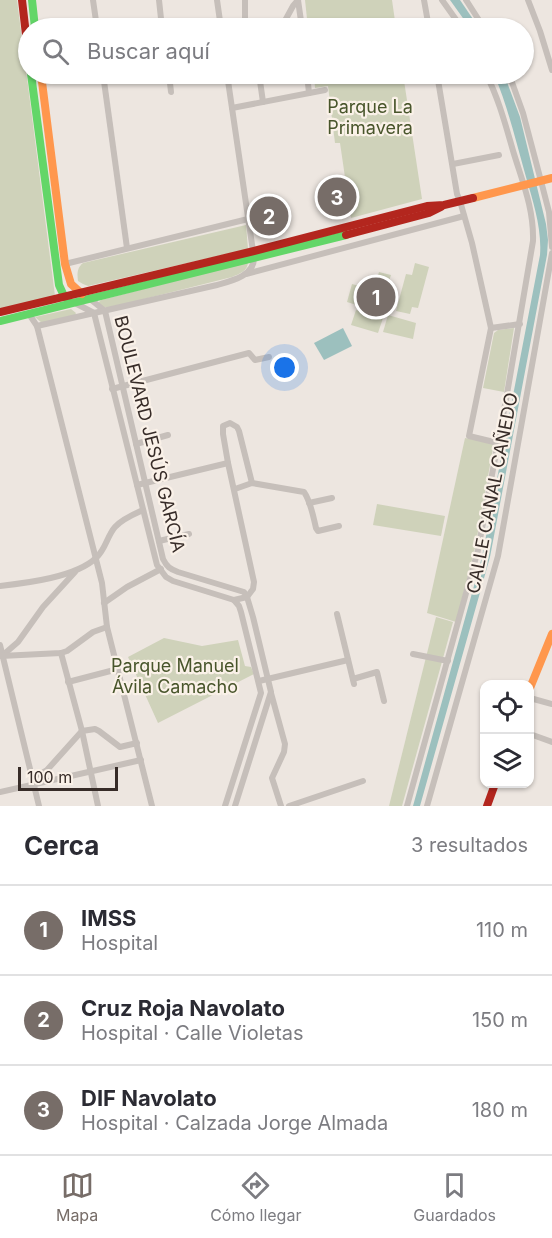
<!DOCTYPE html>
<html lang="es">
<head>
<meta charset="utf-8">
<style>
  :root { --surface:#fff; --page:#f7f7f7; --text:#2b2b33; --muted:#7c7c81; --line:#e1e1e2; --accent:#776d68 }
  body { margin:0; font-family:Inter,sans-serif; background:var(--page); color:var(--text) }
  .controls { position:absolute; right:18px; bottom:18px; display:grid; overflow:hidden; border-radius:12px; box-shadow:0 2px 4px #0004 }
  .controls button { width:54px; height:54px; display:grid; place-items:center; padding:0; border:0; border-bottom:2px solid var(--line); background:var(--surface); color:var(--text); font:30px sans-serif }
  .scale { position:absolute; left:18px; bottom:15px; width:100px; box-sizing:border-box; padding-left:6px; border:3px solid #372c28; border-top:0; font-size:16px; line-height:21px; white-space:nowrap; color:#372c28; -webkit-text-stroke:4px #faf1e8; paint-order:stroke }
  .you { position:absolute; left:285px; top:368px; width:21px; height:21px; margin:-15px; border:4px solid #fff; border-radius:50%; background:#1a73e8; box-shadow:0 0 0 9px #1a73e833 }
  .badge { display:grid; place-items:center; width:39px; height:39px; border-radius:50%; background:var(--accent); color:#fff; font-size:20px; font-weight:700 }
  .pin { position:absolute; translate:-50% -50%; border:3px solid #fff; box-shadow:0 2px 6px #0006 }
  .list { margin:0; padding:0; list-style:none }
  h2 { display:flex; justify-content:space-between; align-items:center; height:78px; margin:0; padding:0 24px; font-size:26px }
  h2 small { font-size:20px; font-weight:400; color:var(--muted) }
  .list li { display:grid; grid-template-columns:39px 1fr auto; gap:18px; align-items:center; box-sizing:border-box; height:90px; padding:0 24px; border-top:2px solid var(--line) }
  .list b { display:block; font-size:22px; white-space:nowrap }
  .list p { margin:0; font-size:20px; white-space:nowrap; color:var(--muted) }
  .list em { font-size:20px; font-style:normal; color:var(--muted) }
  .icon { flex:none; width:33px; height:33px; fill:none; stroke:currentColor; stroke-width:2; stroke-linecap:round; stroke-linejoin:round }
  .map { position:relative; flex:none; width:552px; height:806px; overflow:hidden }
  .search { position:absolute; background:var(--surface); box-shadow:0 2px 4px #0004; left:18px; right:18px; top:18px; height:66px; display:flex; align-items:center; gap:15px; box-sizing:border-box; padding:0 21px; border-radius:33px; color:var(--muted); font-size:22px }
  .sheet { height:348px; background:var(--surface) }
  nav { display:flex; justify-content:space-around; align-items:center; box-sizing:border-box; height:84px; border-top:2px solid var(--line); background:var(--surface); font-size:16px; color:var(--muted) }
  nav a { display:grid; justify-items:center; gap:3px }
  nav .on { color:var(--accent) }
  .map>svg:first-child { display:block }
  .green { fill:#cfd2ba }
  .water { fill:#9cc0be }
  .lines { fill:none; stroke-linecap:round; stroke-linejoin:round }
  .street { stroke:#c6bfba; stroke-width:6 }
  .fast { stroke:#63d668; stroke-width:8 }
  .slow { stroke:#ff974d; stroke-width:8 }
  .jam { stroke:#b3261e; stroke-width:8 }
  .labels { text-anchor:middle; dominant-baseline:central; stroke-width:4.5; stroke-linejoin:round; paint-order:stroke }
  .park-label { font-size:18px; fill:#48552b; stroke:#faf1e8 }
  .street-label { font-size:18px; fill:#372c28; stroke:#faf1e8 }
</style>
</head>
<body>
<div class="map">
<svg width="552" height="806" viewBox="0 0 552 806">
  <rect width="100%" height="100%" fill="#ede6e0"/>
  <!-- green -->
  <g class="green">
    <path d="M0,0H17L55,296L0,309Z"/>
    <path d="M305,0H392L396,28H308Z"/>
    <path d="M314,74H403L422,199L351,218L340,143H335L328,86L315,88Z"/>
    <path d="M246,225L248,249L88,286L83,284L78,281C77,273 77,268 83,263Z"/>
    <path d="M248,262C248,271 239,274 232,277L112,307H103L98,303L101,300Z"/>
    <path d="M415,263L429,267L418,308L412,307L410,314L396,311L406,274L412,275Z"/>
    <path d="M379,272L391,275L379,312L347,302L352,284L363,287L365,279L376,282Z"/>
    <path d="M71,309L76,313L75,315L42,323L35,317Z"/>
    <path d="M356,310L383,318L378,333L351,325Z"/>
    <path d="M388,315L416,323L413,339L383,332Z"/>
    <path d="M514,328L504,392L483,388L494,333L498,330Z"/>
    <path d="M465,438L494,443L475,548L456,622L427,613Z"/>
    <path d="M377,504L445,516L441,536L373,525Z"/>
    <path d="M436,617L453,622L402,806H389Z"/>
    <path d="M164,638L202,646L238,640L245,666L251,667L254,674L158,723L128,657Z"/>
  </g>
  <!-- water -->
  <g class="water">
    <path d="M450,0H460L479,28H470Z"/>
    <path d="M494,74H504L520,117L546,224L548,240L547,255L490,557L420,806H413L482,557L540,255C542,228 533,202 526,177C516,142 508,107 494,74Z"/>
    <path d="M343,328L352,346L324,360L314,343Z"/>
  </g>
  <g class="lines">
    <!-- street -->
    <g class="street">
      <path d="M93,0L97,28"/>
      <path d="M159,0L162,28"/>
      <path d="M217,0L221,28"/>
      <path d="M298,0L302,28"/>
      <path d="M424,0L429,28"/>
      <path d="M442,0L462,28"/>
      <path d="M466,0L484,28"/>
      <path d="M528,0L540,31L552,70"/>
      <path d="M198,28L220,25"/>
      <path d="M245,28V0"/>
      <path d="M281,28L293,6L298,0"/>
      <path d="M103,74L127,248"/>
      <path d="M169,74L171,92"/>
      <path d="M259,74L263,102"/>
      <path d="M307,74L309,93"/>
      <path d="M437,74L457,194L460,201L472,243L491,328L469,436L498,443"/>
      <path d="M509,74L523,113L541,181L549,212L552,247"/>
      <path d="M232,108L325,90"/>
      <path d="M453,164L499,155"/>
      <path d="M65,264L248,219"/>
      <path d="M246,274L464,216"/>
      <path d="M90,299L105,311L163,559C167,567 170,569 178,572L244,592L247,597L253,617L271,692L235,806"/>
      <path d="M75,303L94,313L157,565L166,577L173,581L234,600L239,606L241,612L261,693L225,806"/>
      <path d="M29,314L37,326L102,583L107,627L152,806"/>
      <path d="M37,326L217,285C231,281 254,276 254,258L227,74"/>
      <path d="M491,328L520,324"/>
      <path d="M112,389L249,353L255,360L269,357"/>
      <path d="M136,444L168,435"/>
      <path d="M137,485L228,463"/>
      <path d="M235,489L252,483L304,492C311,502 313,516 316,528L318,531L339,526"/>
      <path d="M309,503L332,498"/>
      <path d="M159,541L189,534"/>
      <path d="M0,586C27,583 76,577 96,558C106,549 107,536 115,527C122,519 134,514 143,510"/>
      <path d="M234,600L247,597L253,589L254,582L228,463L223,434V426L230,423L237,427L239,431L252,483"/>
      <path d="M104,603L127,587L161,569"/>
      <path d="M337,614L354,684"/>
      <path d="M0,645L39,806"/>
      <path d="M61,653L82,731L98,806"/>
      <path d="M413,654L448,661"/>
      <path d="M3,655L18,642L43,607L75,572"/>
      <path d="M1,656L61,653L67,651L93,632L107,627"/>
      <path d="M353,679L377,672L384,701"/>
      <path d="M259,681L348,660"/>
      <path d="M68,682L118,669"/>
      <path d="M271,693L285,744L284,752L272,778L281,806"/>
      <path d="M530,698L552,704"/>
      <path d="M530,734L552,742"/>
      <path d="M32,776L40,774L47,770L82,731L95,729L99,731L120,747L137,743"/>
      <path d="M0,792L141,760"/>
      <path d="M289,806L363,781"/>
      <path d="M407,806L478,550L507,394L533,241C534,210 523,183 514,154C506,127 499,99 486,74"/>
      <path d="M427,806L498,556L552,253"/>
    </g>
    <!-- fast -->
    <g class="fast">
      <path d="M32,0L35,28"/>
      <path d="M31,74L59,285L64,296L68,299"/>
      <path d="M0,321L346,235"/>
    </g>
    <!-- slow -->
    <g class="slow">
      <path d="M41,74L65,264L71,284L82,294"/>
      <path d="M473,198L552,178"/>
      <path d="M530,688L552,634"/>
    </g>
    <!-- jam -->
    <g class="jam">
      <path d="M22,0L28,52"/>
      <path d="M346,235L429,213L441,207"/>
      <path d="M0,312L254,251L427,206L444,205L473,198"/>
      <path d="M487,806L495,784"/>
    </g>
  </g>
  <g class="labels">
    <!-- park labels -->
    <g class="park-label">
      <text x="370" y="106">Parque La<tspan x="370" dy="21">Primavera</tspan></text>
      <text x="175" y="665">Parque Manuel<tspan x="175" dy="21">Ávila Camacho</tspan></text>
    </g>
    <!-- street labels -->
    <g class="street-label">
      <text transform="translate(150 434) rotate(76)">BOULEVARD JESÚS GARCÍA</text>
      <text transform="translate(492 493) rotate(-79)">CALLE CANAL CAÑEDO</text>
    </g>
  </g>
</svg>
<div class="controls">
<button><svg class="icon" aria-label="locate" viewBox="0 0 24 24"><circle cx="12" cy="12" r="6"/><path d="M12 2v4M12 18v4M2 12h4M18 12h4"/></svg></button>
<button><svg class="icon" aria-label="layers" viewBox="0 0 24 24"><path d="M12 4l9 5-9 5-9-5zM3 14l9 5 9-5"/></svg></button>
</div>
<div class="scale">100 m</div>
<div class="you"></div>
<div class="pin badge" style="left:376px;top:297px">1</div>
<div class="pin badge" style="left:269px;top:216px">2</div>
<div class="pin badge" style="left:337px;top:197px">3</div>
<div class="search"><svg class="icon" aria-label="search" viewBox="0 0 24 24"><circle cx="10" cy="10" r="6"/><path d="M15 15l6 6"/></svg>Buscar aquí</div>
</div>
<section class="sheet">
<h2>Cerca<small>3 resultados</small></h2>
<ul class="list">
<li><span class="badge">1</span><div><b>IMSS</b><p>Hospital</p></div><em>110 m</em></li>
<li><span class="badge">2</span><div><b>Cruz Roja Navolato</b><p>Hospital · Calle Violetas</p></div><em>150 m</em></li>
<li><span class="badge">3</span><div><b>DIF Navolato</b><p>Hospital · Calzada Jorge Almada</p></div><em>180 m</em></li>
</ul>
</section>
<nav>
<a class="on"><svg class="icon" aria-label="map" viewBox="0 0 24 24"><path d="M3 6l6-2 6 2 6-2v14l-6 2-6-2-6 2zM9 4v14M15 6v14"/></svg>Mapa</a>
<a><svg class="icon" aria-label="directions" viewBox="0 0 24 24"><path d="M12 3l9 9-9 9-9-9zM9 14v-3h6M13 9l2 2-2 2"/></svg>Cómo llegar</a>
<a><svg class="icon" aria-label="saved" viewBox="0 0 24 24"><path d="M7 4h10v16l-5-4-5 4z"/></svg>Guardados</a>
</nav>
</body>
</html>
